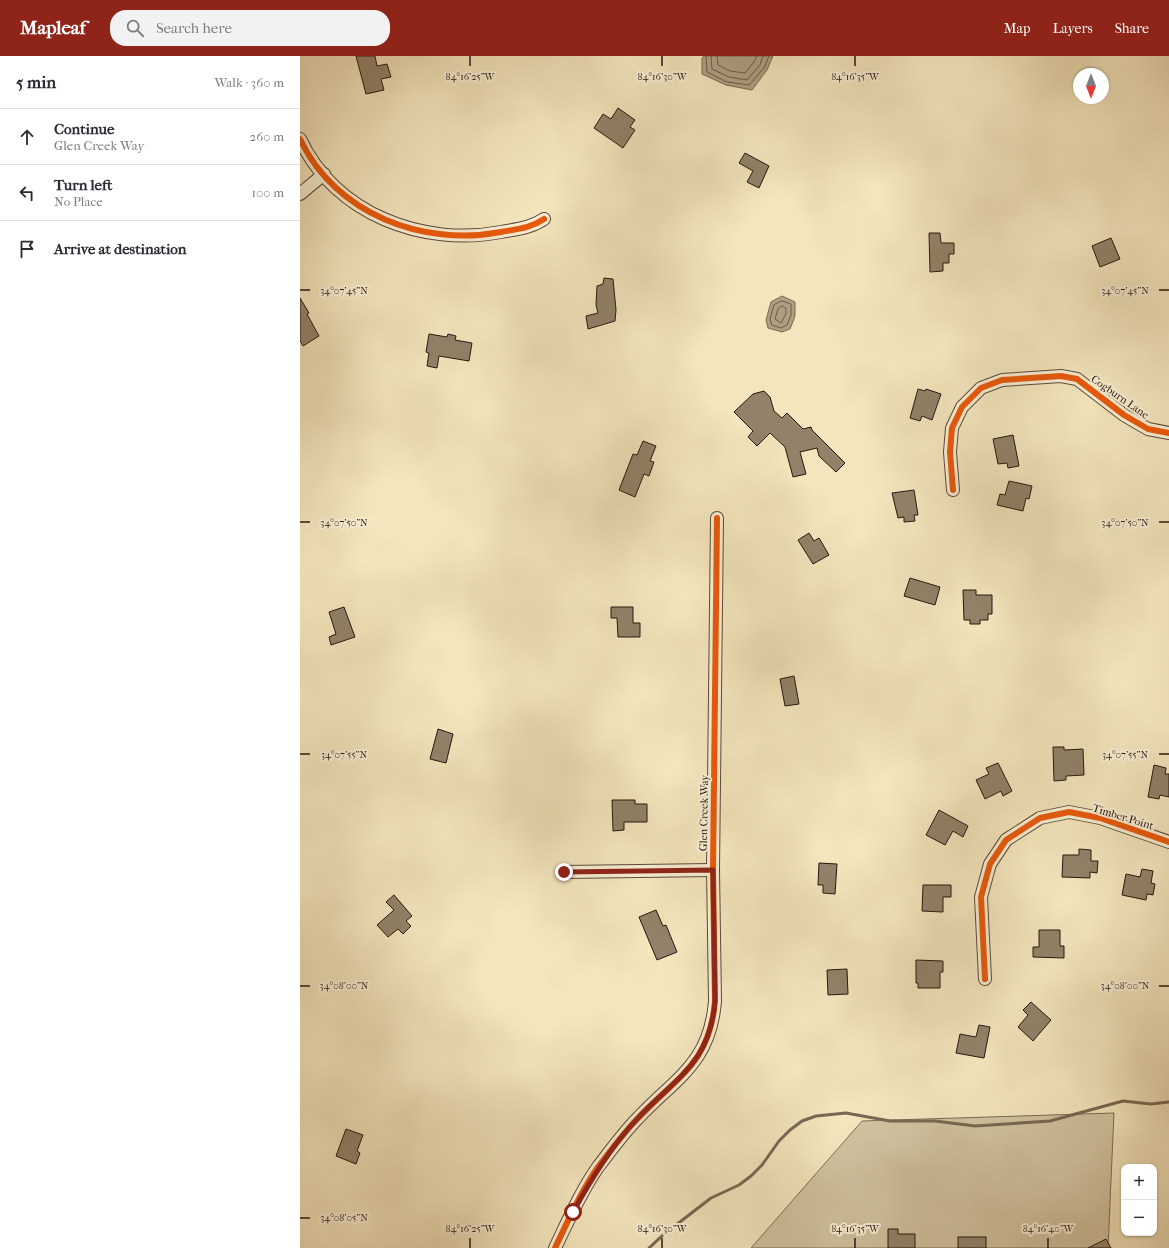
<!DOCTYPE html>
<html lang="en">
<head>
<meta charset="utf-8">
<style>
  :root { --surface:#fff; --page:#f2f2f3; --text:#2b2b33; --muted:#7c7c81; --line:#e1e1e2; --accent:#8f2418 }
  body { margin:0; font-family:"IM FELL French Canon",serif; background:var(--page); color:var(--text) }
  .controls { position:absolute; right:12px; bottom:12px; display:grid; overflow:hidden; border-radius:8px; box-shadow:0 1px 3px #0004 }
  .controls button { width:36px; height:36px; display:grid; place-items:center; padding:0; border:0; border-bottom:1px solid var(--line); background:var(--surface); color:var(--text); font:20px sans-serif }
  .compass { position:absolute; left:773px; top:12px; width:36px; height:36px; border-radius:50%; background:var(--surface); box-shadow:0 1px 3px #0004; rotate:180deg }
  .stop { position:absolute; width:12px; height:12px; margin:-9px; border:3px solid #8f2418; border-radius:50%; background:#fff }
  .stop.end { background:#8f2418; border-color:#fff; box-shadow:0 1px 4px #0008 }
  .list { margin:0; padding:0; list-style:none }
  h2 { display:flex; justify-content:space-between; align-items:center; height:52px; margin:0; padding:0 16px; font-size:17px }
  h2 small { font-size:13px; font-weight:400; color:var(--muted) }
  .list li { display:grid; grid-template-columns:26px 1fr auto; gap:12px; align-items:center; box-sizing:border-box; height:56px; padding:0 16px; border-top:1px solid var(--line) }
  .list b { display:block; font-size:15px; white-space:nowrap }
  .list p { margin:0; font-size:13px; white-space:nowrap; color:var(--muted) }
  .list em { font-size:13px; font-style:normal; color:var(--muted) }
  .icon { flex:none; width:22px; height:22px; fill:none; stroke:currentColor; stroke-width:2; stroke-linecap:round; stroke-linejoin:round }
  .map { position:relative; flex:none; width:869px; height:1192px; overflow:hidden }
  header { display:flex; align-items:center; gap:24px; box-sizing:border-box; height:56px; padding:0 20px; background:var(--accent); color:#fff }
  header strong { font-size:19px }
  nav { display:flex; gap:22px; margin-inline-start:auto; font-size:14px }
  .search { width:280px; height:36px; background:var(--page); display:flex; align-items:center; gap:10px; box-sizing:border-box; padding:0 14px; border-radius:16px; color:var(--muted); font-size:15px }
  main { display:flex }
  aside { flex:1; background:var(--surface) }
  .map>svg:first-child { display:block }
  .green { fill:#d0c29f; stroke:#7c6c57 }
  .water { fill:#ae9f81; stroke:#786853 }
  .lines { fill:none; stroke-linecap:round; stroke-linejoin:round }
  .shore { stroke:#6a5a48; stroke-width:1 }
  .stream { stroke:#786853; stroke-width:3 }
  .building { fill:#918269; stroke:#27160f }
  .minor-casing { stroke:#5a4a3a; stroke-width:14 }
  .minor { stroke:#f7eed3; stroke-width:12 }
  .cycleway-casing { stroke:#f7eed3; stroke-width:8 }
  .cycleway { stroke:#e8590c; stroke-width:6 }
  .route { stroke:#8f2418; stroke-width:5 }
  .ticks { fill:none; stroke:#27160f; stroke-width:1.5 }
  .labels { text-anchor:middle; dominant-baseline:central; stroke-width:4; stroke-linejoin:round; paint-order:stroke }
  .street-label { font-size:11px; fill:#27160f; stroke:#f7eed3 }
  .ticks-label { font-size:10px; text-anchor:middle; fill:#27160f; stroke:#f7eed3; stroke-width:4; stroke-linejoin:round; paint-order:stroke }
</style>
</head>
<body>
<header>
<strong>Mapleaf</strong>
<div class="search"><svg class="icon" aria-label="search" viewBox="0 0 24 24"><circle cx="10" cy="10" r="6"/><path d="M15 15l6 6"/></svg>Search here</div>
<nav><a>Map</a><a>Layers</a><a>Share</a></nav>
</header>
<main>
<aside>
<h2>5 min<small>Walk · 360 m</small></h2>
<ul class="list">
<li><svg class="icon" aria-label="ahead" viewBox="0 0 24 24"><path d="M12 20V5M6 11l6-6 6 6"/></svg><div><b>Continue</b><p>Glen Creek Way</p></div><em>260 m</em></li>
<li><svg class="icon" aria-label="left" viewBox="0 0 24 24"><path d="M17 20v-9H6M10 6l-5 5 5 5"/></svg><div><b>Turn left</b><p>No Place</p></div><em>100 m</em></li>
<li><svg class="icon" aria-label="arrive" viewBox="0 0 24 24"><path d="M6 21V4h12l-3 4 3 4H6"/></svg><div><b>Arrive at destination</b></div></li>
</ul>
</aside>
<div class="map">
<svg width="869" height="1192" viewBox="0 0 869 1192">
  <rect width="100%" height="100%" fill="#f3e5bc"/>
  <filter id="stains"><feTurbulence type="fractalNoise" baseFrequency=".005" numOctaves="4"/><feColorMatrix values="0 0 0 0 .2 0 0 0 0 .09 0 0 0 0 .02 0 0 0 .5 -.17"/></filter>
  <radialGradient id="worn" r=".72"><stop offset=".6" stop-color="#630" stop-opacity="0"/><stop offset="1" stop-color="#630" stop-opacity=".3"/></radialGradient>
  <!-- green -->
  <path class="green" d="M814,1057L808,1192H451L562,1065Z"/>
  <!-- water -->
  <g class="water">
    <path d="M404,0H473L467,14L452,34L426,29L402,18V2Z"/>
    <path d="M482,240L495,246V260L490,273L482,276L468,272L466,264L471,246Z"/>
  </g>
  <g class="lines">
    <!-- shore -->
    <g class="shore">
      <path d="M406,0L407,16L427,26L449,29L464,12L469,0"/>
      <path d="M411,0L412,13L429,21L447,24L460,9L463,0"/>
      <path d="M417,0L418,9L430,15L445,17L454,6L457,0"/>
      <path d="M482,245L491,248V259L487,269L481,272L472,269L470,263L474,249Z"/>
      <path d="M482,250L486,252V258L481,267L475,263L478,253Z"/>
    </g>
    <!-- stream -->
    <path class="stream" d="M349,1192L363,1179L411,1142L439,1129L451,1120L462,1109L479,1085L490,1074L502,1065L516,1060L546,1057L590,1065H635L675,1070L750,1065L823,1045L851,1048L869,1046"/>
  </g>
  <!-- building -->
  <g class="building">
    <path d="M56,0H75L77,10L87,8L91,21L81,23L84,34L66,38Z"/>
    <path d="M318,52L335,64L330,71L335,74L323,92L294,72L303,58L311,63Z"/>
    <path d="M445,97L469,110L459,132L447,126L453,115L439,107Z"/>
    <path d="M629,177H640L641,187H654V198H649V207H643V215L630,216Z"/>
    <path d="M811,182L820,203L800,211L792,190Z"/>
    <path d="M304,222L313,223L316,254L315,265L288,273L286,260L298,257L296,249L297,230L303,228Z"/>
    <path d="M0,242L9,257L7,258L19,280L3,290L0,285Z"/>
    <path d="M129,278L147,281L148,278L156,280L155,284L172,287L169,305L139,300L137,312L127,310L129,297L126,296Z"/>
    <path d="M618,333L625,335L626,333L641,338L632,364L622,360L620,365L610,362Z"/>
    <path d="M464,335L470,341L474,355L482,362L487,357L503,373L511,371L512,374L545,407L536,416L519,400L517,392L500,396L506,418L493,421L485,391L470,377L457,390L448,381L453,375L434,356L453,338Z"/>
    <path d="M713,379L719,410L708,412L707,407L698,408L693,383Z"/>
    <path d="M343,385L356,390L350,405L354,406L349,420L344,418L335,441L319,434L333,398L337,399Z"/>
    <path d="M709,425L732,430L729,443L726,442L723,455L697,449L700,438L705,439Z"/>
    <path d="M614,434L618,459H614L615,465L604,466V461L598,462L592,437Z"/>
    <path d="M509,477L514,485L519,482L529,499L513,508L498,484Z"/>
    <path d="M610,522L640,531L635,549L604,540Z"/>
    <path d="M663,534H676V539H692V558H688V564H680V568H670V564H664Z"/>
    <path d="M44,551L55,581L31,589L29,581L36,578L29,556Z"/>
    <path d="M311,551H333V567H340V581H318L317,562H311Z"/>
    <path d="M494,620L499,648L485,650L480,623Z"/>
    <path d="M138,673L153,678L146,707L130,703Z"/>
    <path d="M753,691H764V694L783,693L784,719L766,720V724L754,725Z"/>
    <path d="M698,707L712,735L703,740L701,735L685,743L676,724L689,718L686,712Z"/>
    <path d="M854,709L866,712L865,718H869V741L860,739L859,743L848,741Z"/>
    <path d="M312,744H335V748H347V766H324V774L313,775Z"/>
    <path d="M639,754L668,770L663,781L653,775L645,789L626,779Z"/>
    <path d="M779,793L791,794V805H798L797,817L790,816V822L762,821L763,799H779Z"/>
    <path d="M519,807L537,808L535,838L523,837V829H518Z"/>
    <path d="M842,813L853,815L851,827L855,828L853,839L847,838L846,844L822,839L826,818L840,821Z"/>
    <path d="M623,829H651V841H643V856L622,855Z"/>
    <path d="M94,839L112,860L106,865L111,870L103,878L98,873L88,881L77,869L94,854L86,846Z"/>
    <path d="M356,854L363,870L366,869L377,896L357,904L339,861Z"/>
    <path d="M739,874H760V890H764V902L733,901V891H739Z"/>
    <path d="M616,904L643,905V916H640V932H618V927H616Z"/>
    <path d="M547,913L548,938L528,939L527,914Z"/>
    <path d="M731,946L751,964L733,985L718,971L728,959L723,954Z"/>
    <path d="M679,969L690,971L684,1002L656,997L660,978L676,981Z"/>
    <path d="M46,1073L63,1079L57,1095L60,1097L56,1108L36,1100Z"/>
    <path d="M588,1173H598V1178H615V1192H588Z"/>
    <rect x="658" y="1181" width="28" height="11"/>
    <path d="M806,1183L811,1192H788Z"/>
  </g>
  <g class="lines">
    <!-- minor casing -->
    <g class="minor-casing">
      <g id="minor">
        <path d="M0,83C35,158 123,191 201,176C217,173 231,172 244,163"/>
        <path d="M0,138L24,118"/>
        <path d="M653,434L650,396L652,372L662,351L681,332L702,324L761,320L777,323L824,359L848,373L869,377"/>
        <path d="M264,816L413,814"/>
        <path d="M685,923L681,841L690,808L706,784L740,762L769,756L800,762L869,786"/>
        <path d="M255,1192C268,1165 281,1135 298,1111C311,1094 324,1076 339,1061C377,1021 410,1007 415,945L413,814L417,462"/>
      </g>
    </g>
    <!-- minor -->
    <use href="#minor" class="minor"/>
    <!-- cycleway casing -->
    <g class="cycleway-casing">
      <g id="cycleway">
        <path d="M0,83C35,158 123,191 201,176C217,173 231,172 244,163"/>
        <path d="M653,434L650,396L652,372L662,351L681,332L702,324L761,320L777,323L824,359L848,373L869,377"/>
        <path d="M685,923L681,841L690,808L706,784L740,762L769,756L800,762L869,786"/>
        <path d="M255,1192C268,1165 281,1135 298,1111C311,1094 324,1076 339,1061C377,1021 410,1007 415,945L413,814L417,462"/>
      </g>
    </g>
    <!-- cycleway -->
    <use href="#cycleway" class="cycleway"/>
  </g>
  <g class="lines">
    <!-- route -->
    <path class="route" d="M264,816L413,814L415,945C410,1007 377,1021 339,1061C312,1089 292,1122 273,1156"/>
  </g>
  <!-- ticks -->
  <path class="ticks" d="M170,0V10M362,0V10M555,0V10M0,234H10M859,234H869M0,466H10M859,466H869M0,698H10M859,698H869M0,930H10M859,930H869M0,1162H10M170,1182V1192M362,1182V1192M555,1182V1192M748,1182V1192"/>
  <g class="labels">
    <!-- street labels -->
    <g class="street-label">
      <text transform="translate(820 341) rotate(35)">Cogburn Lane</text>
      <text transform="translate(404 757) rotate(-89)">Glen Creek Way</text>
      <text transform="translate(823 761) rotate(17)">Timber Point</text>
    </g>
  </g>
  <g class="ticks-label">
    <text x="170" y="24">84°16'25"W</text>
    <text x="362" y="24">84°16'30"W</text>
    <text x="555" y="24">84°16'35"W</text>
    <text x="825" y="238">34°07'45"N</text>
    <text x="44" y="238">34°07'45"N</text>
    <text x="825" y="470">34°07'50"N</text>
    <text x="44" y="470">34°07'50"N</text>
    <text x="825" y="702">34°07'55"N</text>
    <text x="44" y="702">34°07'55"N</text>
    <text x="825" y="933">34°08'00"N</text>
    <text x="44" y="933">34°08'00"N</text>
    <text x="44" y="1165">34°08'05"N</text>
    <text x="170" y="1176">84°16'25"W</text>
    <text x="362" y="1176">84°16'30"W</text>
    <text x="555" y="1176">84°16'35"W</text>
    <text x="748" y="1176">84°16'40"W</text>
  </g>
  <rect width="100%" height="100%" filter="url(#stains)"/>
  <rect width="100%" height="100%" fill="url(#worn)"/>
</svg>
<div class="controls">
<button>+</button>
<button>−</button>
</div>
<svg class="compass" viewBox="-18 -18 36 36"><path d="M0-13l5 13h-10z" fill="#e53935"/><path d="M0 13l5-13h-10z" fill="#7c7c81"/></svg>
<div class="stop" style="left:273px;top:1156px"></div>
<div class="stop end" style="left:264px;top:816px"></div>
</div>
</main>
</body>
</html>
